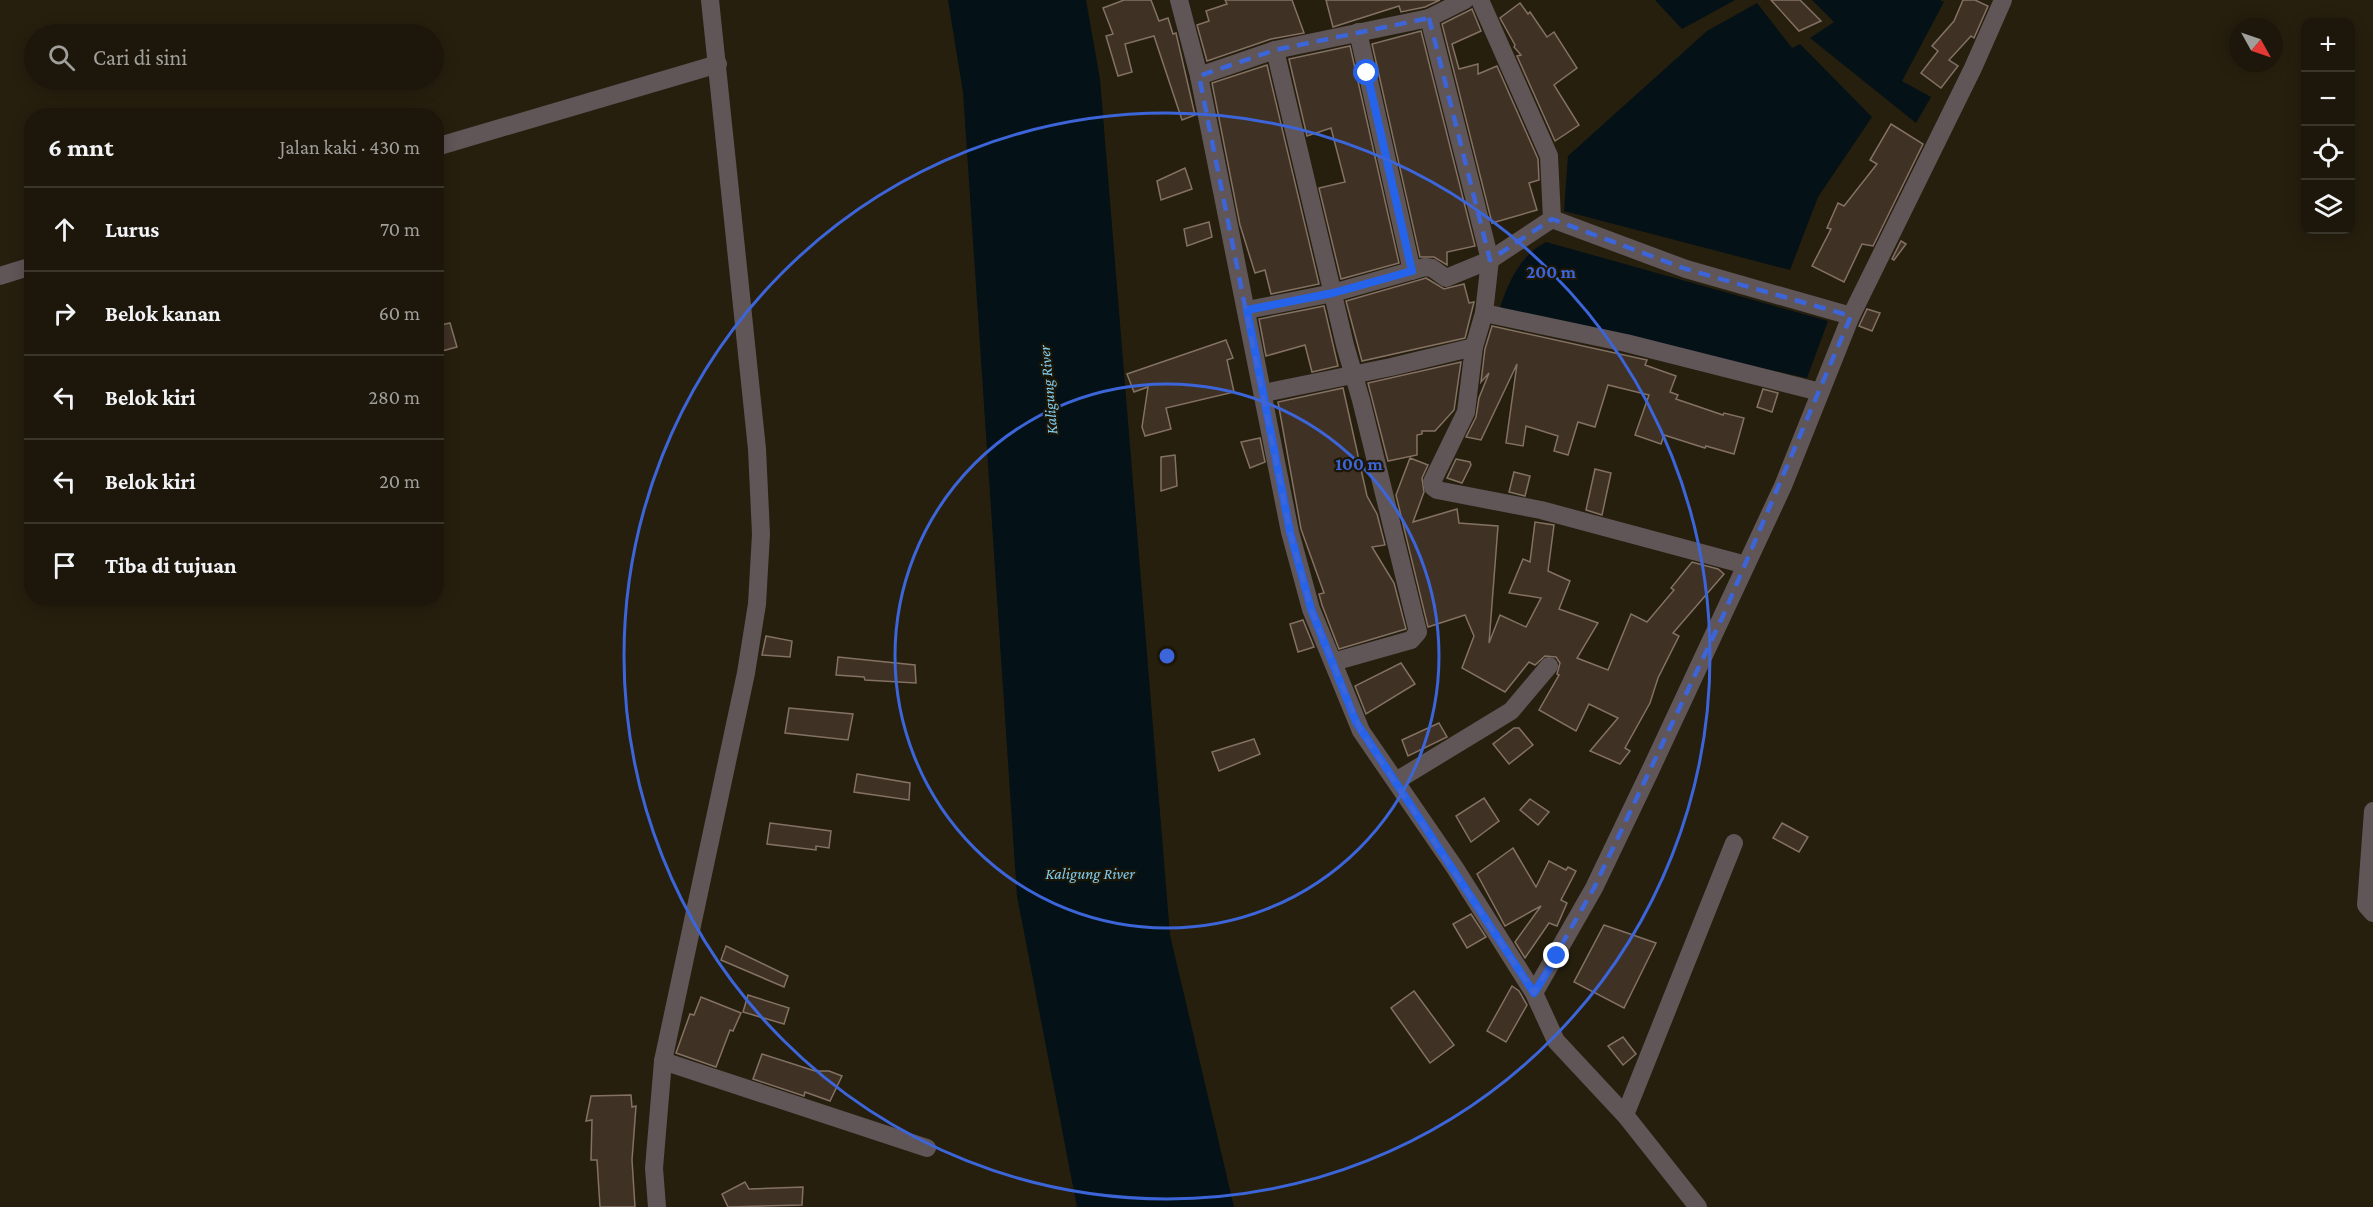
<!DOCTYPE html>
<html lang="id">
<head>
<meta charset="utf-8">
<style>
  :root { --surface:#1c170a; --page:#292418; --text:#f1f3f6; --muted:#a09f9c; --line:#3a362b }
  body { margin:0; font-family:"Crimson Pro",serif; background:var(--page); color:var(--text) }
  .controls { position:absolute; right:18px; top:18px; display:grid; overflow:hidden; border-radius:12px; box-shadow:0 3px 15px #0003 }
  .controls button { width:54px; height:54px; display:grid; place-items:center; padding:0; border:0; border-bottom:2px solid var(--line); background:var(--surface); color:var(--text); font:30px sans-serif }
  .compass { position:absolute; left:2229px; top:18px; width:54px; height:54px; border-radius:50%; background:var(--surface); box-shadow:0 3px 15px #0003; rotate:130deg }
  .stop { position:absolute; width:18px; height:18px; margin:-14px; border:4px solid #2563eb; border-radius:50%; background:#fff }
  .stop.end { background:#2563eb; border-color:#fff; box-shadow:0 2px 6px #0008 }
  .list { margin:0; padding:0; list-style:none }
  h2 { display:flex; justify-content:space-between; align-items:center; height:78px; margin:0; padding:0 24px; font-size:26px }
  h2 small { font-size:20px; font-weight:400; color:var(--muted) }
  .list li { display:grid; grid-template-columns:39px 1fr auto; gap:18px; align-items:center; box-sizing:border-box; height:84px; padding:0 24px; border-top:2px solid var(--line) }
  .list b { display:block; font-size:22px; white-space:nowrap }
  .list em { font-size:20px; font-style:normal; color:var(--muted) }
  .icon { flex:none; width:33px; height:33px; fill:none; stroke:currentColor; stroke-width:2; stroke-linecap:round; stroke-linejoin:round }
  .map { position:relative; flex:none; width:2373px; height:1207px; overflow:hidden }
  .search { position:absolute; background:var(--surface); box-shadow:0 3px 15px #0003; left:24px; top:24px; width:420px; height:66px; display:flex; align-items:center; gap:15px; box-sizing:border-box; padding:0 21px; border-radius:33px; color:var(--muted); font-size:22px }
  .panel { position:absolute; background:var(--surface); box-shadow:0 3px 15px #0003; left:24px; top:108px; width:420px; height:498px; border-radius:24px }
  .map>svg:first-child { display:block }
  .water { fill:#041117 }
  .building { fill:#403125; stroke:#837164; stroke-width:1.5 }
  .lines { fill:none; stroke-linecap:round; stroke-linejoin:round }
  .minor { stroke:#605657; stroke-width:18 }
  .route { stroke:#2563eb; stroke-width:8 }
  .marked { fill:none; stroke:#3c65d9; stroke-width:4.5; stroke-dasharray:12 8; stroke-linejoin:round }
  .ring { fill:none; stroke:#3c65d9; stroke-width:3 }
  .labels { text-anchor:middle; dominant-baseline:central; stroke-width:4.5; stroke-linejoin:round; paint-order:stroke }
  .water-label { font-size:16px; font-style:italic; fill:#80cdf1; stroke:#1c1606 }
  .centre { fill:#3c65d9; stroke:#1c1606; stroke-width:3 }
  .ring-label { font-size:18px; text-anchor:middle; font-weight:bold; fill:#3c65d9; stroke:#1c1606; stroke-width:4.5; stroke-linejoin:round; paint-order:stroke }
</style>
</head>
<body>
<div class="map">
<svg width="2373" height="1207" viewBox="0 0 2373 1207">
  <rect width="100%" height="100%" fill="#261f0e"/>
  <!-- water -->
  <g class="water">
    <path d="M948,0H1086L1100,79L1170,935L1234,1207H1077L1017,896L963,92Z"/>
    <path d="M1655,0H1735L1682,29Z"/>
    <path d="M1812,0H1940L1944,2L1902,81L1931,97L1916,123L1810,38L1834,22Z"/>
    <path d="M1757,3L1792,48L1800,44L1872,117L1818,197L1790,270L1564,211L1568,156L1707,31Z"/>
    <path d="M1546,242L1828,321L1807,378L1499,310C1508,283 1520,255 1546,242Z"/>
  </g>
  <!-- building -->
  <g class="building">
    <path d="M1124,0H1151L1159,21L1168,18L1173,34L1176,33L1195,115L1182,120L1154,36L1125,44L1132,72L1118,76L1106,36L1113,34L1103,8Z"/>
    <path d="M1225,0H1292L1304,33L1271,39L1207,61L1197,25L1209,21L1206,11L1227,4Z"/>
    <path d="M1326,0H1440L1425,7L1401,12L1399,6L1333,27Z"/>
    <path d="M1771,0H1800L1821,21L1799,31Z"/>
    <path d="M1963,0H1975L1988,6L1974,38L1971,36L1949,60L1958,66L1941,88L1921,73L1938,51L1932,46L1954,21Z"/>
    <path d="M1520,3L1528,14L1530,12L1547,37L1554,32L1577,68L1554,85L1579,125L1555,141L1517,56L1521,55L1514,47L1515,45L1500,18Z"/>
    <path d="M1472,9L1481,31L1452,44L1459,69L1478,64V74L1497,66L1538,159L1539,180L1529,183L1537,210L1492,223L1442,24Z"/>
    <path d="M1421,31L1475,246L1447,252V265L1434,257H1420L1372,44Z"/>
    <path d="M1350,46L1399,263L1341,279L1319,188L1345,182L1331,128L1307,136L1289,59Z"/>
    <path d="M1267,65L1319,284L1271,294L1265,270L1255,273L1240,225L1212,83Z"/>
    <path d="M1891,124L1923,144L1873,246L1862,244L1844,282L1812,266L1831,229L1827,228L1838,203L1844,206L1877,164L1870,160Z"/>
    <path d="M1185,168L1192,189L1161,200L1157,181Z"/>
    <path d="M1209,222L1212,237L1187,246L1184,229Z"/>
    <path d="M1901,241L1906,244L1894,260L1892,259Z"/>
    <path d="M1426,278L1444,289L1464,284L1469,303L1474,302L1465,338L1362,361L1346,301Z"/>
    <path d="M1324,306L1338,366L1312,372L1305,345L1266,356L1259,319Z"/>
    <path d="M1867,309L1880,313L1872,331L1859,326Z"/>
    <path d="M450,323L457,347L442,351L436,326Z"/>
    <path d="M1492,326L1647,360L1645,365L1676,376L1670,392L1678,395L1676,399L1723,415L1724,413L1744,418L1734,454L1706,446L1705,448L1664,435L1661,444L1635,435L1649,395L1608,385L1595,427L1578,422L1568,455L1554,451L1558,436L1526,426L1523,446L1506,443L1517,364L1481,440L1466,437L1476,417L1479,398L1489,373L1481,382L1485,349Z"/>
    <path d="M1226,340L1233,358L1227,360L1234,392L1166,408L1171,429L1145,436L1142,427L1148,387L1134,392L1127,374Z"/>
    <path d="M1461,362L1454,410L1435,431H1422V434L1417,435V455L1388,461L1368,383Z"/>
    <path d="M1343,388L1367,496L1377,514L1385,545L1372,547L1394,583L1406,629L1339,649L1322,605L1319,594L1324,593L1301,529L1278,402Z"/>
    <path d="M1763,389L1778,393L1772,412L1757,407Z"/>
    <path d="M1260,438L1265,462L1250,468L1241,442Z"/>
    <path d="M1175,455L1177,486L1161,491V457Z"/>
    <path d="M1410,458L1428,465L1422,478L1424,492L1413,522L1457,509L1459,523L1498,526L1489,643L1500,615L1526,627L1541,598L1509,593L1523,559L1530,562L1535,522L1554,525L1548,571L1570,581L1559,609L1598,623L1577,658L1608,670L1631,614L1647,622L1674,590L1671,588L1692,562L1718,569L1724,574L1673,633L1679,636L1658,678L1650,703L1625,748L1630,751L1620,764L1590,751L1618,718L1589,704L1576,731L1539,710L1559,675L1557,674L1560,663L1556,657L1545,656L1535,665L1529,662L1505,692L1462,668L1474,636L1465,615L1428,627L1396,495Z"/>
    <path d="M1456,459L1470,462L1471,465L1462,483L1447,478Z"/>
    <path d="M1595,469L1611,473L1602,515L1586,510Z"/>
    <path d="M1514,472L1530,476L1525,496L1509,492Z"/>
    <path d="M1303,620L1314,647L1298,652L1290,624Z"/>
    <path d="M766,636L792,641L790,657L762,655Z"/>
    <path d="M838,657L915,665L916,683L865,680L864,677L836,675Z"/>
    <path d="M1401,663L1415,684L1366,714L1355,686Z"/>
    <path d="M789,708L853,714L848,740L785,733Z"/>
    <path d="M1439,723L1447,737L1408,756L1402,740Z"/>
    <path d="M1514,728H1519L1533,745L1509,764L1493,744Z"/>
    <path d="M1254,739L1260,754L1219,771L1212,752Z"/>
    <path d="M857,774L910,783L909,800L854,792Z"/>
    <path d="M1484,798L1499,821L1471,842L1456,816Z"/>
    <path d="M1530,799L1549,812L1538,825L1520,810Z"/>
    <path d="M770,823L831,831L829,848L816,846V850L767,844Z"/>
    <path d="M1782,823L1808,837L1799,852L1773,838Z"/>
    <path d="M1513,848L1536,887L1549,861L1566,870L1568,867L1576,871L1561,900L1567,903L1557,926L1549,923L1525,958L1515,942L1541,906L1505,926L1477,874Z"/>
    <path d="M1471,914L1486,937L1467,948L1453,924Z"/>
    <path d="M1604,925L1656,943L1624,1008L1574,982Z"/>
    <path d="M726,946L788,976L784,987L721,960Z"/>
    <path d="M1512,986L1519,991L1527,1005L1506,1042L1487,1031Z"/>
    <path d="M1414,991L1454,1045L1430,1063L1391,1008Z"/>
    <path d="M748,995L789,1008L784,1024L743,1012Z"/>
    <path d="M701,997L741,1013L733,1031L730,1030L716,1067L676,1053L690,1014L694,1015Z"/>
    <path d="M1623,1037L1636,1054L1623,1065L1608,1046Z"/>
    <path d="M762,1054L815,1071H829L842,1076L830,1101L805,1092L804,1096L753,1079Z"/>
    <path d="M631,1095L632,1107L636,1106L632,1160L635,1207H600L597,1160H591L592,1120L586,1121L591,1096Z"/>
    <path d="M745,1182L749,1189L803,1187L802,1205L728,1207L722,1194Z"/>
  </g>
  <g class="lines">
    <!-- minor -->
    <g class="minor">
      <path d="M1179,0L1199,76L1290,532L1311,609L1361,731L1455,868L1534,993L1556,1041L1625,1115L1698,1207"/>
      <path d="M1429,18L1465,0"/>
      <path d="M1358,32L1412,271"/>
      <path d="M1275,50L1345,345L1361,400L1418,632L1411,640L1333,662"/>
      <path d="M1199,76L1275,50L1429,18L1490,260L1484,313L1474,347L1466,412L1432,482L1433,487L1437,490L1541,510L1746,565"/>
      <path d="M436,147L718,64"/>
      <path d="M1552,219L1686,269L1851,316"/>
      <path d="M0,276L32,266"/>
      <path d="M1247,310L1333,293L1425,267L1432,268L1446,278L1490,260L1552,219L1549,156L1480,0"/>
      <path d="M1484,313L1626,343L1820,392"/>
      <path d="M1264,393L1391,367L1474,347"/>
      <path d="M1396,781L1511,711L1549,666"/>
      <path d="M2373,811L2366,905L2373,913"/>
      <path d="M1534,993L1594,888L1650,771L1783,486L1851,316L1973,68L2003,0"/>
      <path d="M663,1061L927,1148"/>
      <path d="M1625,1115L1734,843"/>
      <path d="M657,1207L654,1168L663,1061L746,673L757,604L761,534L757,449L710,0"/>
    </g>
  </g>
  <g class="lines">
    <!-- route -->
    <path class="route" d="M1367,73L1412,271L1333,293L1247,310L1290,532L1311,609L1356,722L1534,993L1557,956"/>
  </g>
  <!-- marked area -->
  <path class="marked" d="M1429,18L1490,260L1552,219L1686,269L1851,316L1723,616L1594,888L1534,993L1361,731L1311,609L1290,532L1199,76L1275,50Z"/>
  <!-- distance rings -->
  <g class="ring">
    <circle cx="1167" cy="656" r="272"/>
    <circle cx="1167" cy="656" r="543"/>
  </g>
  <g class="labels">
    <!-- water labels -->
    <g class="water-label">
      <text transform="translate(1048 390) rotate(-95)">Kaligung River</text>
      <text x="1090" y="873">Kaligung River</text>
    </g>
  </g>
  <circle cx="1167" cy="656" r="9" class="centre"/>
  <g class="ring-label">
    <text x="1551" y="278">200 m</text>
    <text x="1359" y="470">100 m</text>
  </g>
</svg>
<div class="controls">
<button>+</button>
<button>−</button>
<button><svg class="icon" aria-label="locate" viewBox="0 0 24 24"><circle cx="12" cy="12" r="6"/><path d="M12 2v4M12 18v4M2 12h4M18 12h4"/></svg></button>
<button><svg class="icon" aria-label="layers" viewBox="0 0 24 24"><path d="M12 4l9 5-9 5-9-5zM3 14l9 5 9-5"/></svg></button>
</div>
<svg class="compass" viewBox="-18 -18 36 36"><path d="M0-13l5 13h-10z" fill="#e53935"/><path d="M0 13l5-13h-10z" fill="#a09f9c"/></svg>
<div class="stop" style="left:1367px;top:73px"></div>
<div class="stop end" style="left:1557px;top:956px"></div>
<div class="search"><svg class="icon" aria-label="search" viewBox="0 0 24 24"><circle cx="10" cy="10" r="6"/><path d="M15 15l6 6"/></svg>Cari di sini</div>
<section class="panel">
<h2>6 mnt<small>Jalan kaki · 430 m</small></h2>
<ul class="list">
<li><svg class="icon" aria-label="ahead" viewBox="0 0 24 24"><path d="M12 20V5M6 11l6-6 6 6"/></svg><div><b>Lurus</b></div><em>70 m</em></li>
<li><svg class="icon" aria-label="right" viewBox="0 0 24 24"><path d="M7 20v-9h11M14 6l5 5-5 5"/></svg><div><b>Belok kanan</b></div><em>60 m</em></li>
<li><svg class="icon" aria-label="left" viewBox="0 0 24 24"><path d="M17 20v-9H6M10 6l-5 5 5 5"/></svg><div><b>Belok kiri</b></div><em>280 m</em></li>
<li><svg class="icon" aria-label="left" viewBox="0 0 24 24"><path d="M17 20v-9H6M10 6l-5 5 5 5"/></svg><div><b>Belok kiri</b></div><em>20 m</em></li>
<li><svg class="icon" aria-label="arrive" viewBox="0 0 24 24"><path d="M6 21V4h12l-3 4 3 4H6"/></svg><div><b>Tiba di tujuan</b></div></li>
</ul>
</section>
</div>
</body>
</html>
